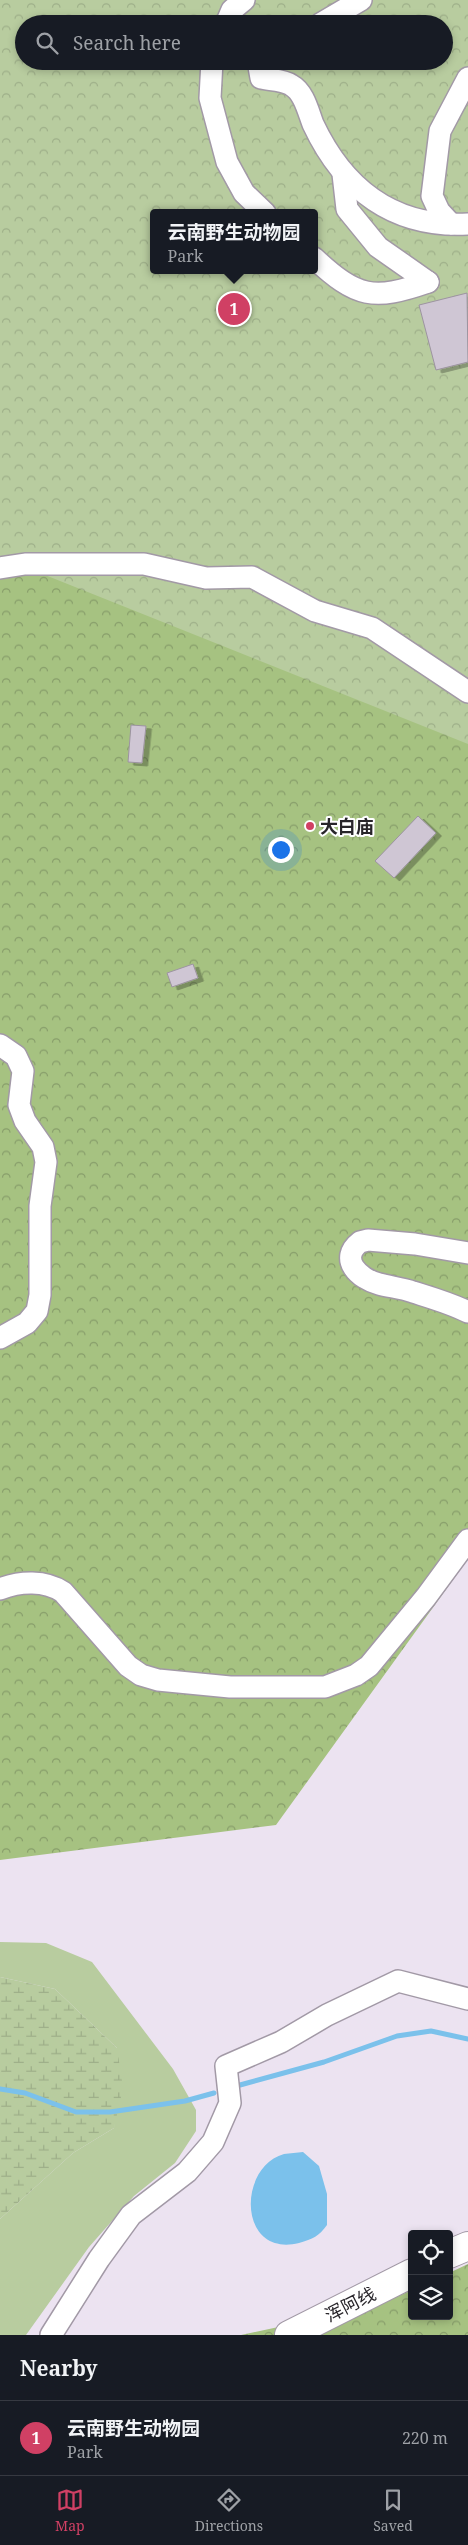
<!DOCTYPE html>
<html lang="en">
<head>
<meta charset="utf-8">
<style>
  :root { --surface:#171b24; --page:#20242c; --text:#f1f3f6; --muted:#9ea1a6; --line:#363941; --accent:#d04064 }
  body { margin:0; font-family:"Noto Serif","Noto Sans SC",serif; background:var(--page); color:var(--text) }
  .controls { position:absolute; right:15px; bottom:15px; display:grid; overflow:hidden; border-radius:5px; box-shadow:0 2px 8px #0003 }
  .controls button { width:45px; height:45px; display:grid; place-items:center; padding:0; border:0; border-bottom:1px solid var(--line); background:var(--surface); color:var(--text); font:25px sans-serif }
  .you { position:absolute; left:280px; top:849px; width:18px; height:18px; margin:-12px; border:4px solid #fff; border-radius:50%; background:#1a73e8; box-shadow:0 0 0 8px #1a73e833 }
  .badge { display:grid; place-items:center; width:32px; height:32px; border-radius:50%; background:var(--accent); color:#fff; font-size:16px; font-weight:700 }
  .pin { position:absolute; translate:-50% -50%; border:2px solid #fff; box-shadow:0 1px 5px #0006 }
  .popup { position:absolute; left:150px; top:209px; width:168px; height:65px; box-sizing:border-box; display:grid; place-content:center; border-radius:5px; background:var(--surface); filter:drop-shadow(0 1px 4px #0005); font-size:16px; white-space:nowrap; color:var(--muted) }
  .popup b { font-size:19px; color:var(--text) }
  .popup::after { content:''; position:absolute; left:50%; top:100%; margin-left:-10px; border:10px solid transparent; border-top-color:var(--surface) }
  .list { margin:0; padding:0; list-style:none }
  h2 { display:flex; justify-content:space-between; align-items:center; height:65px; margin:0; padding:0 20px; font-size:21px }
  h2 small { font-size:16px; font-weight:400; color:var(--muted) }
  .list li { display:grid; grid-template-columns:32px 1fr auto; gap:15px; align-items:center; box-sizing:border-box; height:75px; padding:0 20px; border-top:1px solid var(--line) }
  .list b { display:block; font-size:19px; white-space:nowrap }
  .list p { margin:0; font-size:16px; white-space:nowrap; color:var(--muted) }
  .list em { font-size:16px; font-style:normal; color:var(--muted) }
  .icon { flex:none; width:28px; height:28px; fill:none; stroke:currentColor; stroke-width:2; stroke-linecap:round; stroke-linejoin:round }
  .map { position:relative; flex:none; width:468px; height:2335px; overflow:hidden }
  .search { position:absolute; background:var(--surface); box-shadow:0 2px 8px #0003; left:15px; right:15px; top:15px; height:55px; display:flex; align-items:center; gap:12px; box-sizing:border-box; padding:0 18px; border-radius:28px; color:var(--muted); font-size:19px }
  .sheet { height:140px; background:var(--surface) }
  nav { display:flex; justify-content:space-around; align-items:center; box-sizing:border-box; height:70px; border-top:1px solid var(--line); background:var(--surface); font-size:14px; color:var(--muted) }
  nav a { display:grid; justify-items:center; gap:2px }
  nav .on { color:var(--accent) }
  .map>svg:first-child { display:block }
  .green { fill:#b8cc9f }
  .forest { fill:url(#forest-crowns); fill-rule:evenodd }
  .wetland { fill:url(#wetland-marsh) }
  .park { fill:url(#park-crowns); fill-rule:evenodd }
  .water { fill:#7bc1eb }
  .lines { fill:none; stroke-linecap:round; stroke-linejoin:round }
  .stream { stroke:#7bc1eb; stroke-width:5 }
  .building { fill:#cfc6d4; stroke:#9c93a0; filter:url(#shadow) }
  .minor-casing { stroke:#a299a6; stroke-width:24 }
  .major-casing { stroke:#a299a6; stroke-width:30 }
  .minor { stroke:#fff; stroke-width:21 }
  .major { stroke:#fff; stroke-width:28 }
  .poi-dot { fill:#d04064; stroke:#fff; stroke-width:2 }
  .labels { text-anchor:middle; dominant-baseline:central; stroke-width:4; stroke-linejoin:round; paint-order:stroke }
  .poi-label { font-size:18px; font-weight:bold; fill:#28252a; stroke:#fff; text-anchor:start }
  .street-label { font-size:18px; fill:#28252a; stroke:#fff }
</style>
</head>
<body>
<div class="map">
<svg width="468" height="2335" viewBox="0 0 468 2335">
  <defs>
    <pattern id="forest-crowns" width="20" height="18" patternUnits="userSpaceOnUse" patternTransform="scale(1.25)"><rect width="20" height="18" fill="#a6c281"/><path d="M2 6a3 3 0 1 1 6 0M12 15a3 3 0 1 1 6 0" fill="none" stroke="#879d6a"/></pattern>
    <pattern id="wetland-marsh" width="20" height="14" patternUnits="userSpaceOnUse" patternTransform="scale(1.25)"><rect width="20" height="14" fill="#b8cc9f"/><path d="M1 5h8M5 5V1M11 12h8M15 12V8" fill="none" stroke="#9eaf89"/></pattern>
    <pattern id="park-crowns" width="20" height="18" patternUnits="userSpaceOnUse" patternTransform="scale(1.25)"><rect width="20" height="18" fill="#b8cc9f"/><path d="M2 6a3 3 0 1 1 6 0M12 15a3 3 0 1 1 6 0" fill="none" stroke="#9eaf89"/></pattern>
    <filter id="shadow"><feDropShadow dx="5.5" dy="3" stdDeviation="0" flood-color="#0004"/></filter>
  </defs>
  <rect width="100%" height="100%" fill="#ece3f1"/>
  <!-- green -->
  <path class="green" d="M0,1942L46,1943L92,1962L173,2069L196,2110V2131L175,2163L134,2196L89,2247L26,2335H0V2219L73,2153L114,2128L117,2048L55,1989L0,1977Z"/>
  <!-- forest -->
  <g class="forest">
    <path d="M0,0H468V1559L276,1825L0,1860ZM24,24H444V61H24ZM154,213H314V270H154Z"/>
    <path d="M468,2264V2335H241L376,2306L412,2290V2316H449V2273Z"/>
  </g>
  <!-- wetland -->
  <path class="wetland" d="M0,1977L55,1989L117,2048L123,2088L114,2128L73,2153L0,2219Z"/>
  <!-- park -->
  <path class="park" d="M0,0H468V744L0,557ZM24,24H444V61H24ZM154,213H314V270H154Z"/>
  <!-- water -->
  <path class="water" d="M303,2152L319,2166L327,2194V2225C319,2236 313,2239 299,2243C238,2258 237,2167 284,2154C290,2153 297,2153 303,2152Z"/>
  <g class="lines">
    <!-- stream -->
    <g class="stream">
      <path d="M240,2085L324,2062L397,2036L431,2031L468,2039"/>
      <path d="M0,2089L25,2093L76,2112H110L185,2101L214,2093"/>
    </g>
  </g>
  <!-- building -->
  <g class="building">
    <path d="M467,293L468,362L436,370L419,305Z"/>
    <path d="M131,725L146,726L142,763L128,762Z"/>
    <path d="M418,816L436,833L394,878L375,861Z"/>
    <path d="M193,964L198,978L172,987L167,973Z"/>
  </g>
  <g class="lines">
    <!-- minor casing -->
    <g class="minor-casing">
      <g id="minor">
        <path d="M226,24L232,10L244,0"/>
        <path d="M320,24L361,0"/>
        <path d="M212,61L210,98L227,162L244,193L265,213"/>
        <path d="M258,61L261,78C270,80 284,80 291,85C304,92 308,111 313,124C344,190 394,228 468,224"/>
        <path d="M343,174L347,209L378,247L428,282"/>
        <path d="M451,224L439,211L432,196L440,131L468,78"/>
        <path d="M314,258C357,298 373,301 428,282"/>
        <path d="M0,568L25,564H144L206,578L252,577L315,611L372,628L468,692"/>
        <path d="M0,1045L16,1056L23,1071L19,1105L25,1121L43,1147L46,1162L40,1206V1295L37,1311L27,1323L0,1338"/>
        <path d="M468,1253L415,1244L368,1240L360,1242C338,1259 359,1279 379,1284C390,1287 402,1288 413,1292C432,1298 450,1303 468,1312"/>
        <path d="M0,1589C20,1581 45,1580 63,1592L128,1666L141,1675L158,1680L230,1687H325L356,1675L369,1666L426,1597L468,1540"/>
        <path d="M51,2335L99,2259L131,2215L187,2172L213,2142L230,2103L226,2066L281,2042L327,2015L398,1981L468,1999"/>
      </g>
    </g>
    <!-- major casing -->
    <g class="major-casing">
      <g id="major">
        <path d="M449,2254L468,2246"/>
        <path d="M289,2335L412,2273"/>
      </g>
    </g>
    <!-- minor -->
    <use href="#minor" class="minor"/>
    <!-- major -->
    <use href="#major" class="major"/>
  </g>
  <!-- markers -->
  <circle class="poi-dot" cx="310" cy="826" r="5"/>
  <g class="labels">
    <!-- poi labels -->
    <g class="poi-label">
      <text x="320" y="826">大白庙</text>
    </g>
    <!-- street labels -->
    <g class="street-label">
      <text transform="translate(350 2304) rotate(-27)">浑阿线</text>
    </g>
  </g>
</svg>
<div class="controls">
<button><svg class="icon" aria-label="locate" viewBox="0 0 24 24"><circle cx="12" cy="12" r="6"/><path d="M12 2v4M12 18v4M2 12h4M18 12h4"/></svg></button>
<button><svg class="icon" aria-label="layers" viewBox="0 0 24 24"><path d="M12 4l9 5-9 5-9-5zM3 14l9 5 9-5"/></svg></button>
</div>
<div class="you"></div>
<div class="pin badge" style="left:234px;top:309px">1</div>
<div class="popup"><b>云南野生动物园</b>Park</div>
<div class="search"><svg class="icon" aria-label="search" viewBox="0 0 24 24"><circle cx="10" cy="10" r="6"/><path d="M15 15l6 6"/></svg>Search here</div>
</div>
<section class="sheet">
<h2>Nearby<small></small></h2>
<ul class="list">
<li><span class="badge">1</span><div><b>云南野生动物园</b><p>Park</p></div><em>220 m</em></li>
</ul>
</section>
<nav>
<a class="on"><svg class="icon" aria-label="map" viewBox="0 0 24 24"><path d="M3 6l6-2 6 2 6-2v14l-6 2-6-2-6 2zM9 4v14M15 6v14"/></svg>Map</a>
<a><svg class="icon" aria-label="directions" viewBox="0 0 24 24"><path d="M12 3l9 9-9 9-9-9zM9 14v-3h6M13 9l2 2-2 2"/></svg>Directions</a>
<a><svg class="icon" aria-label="saved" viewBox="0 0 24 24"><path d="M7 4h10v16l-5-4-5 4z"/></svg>Saved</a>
</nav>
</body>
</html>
